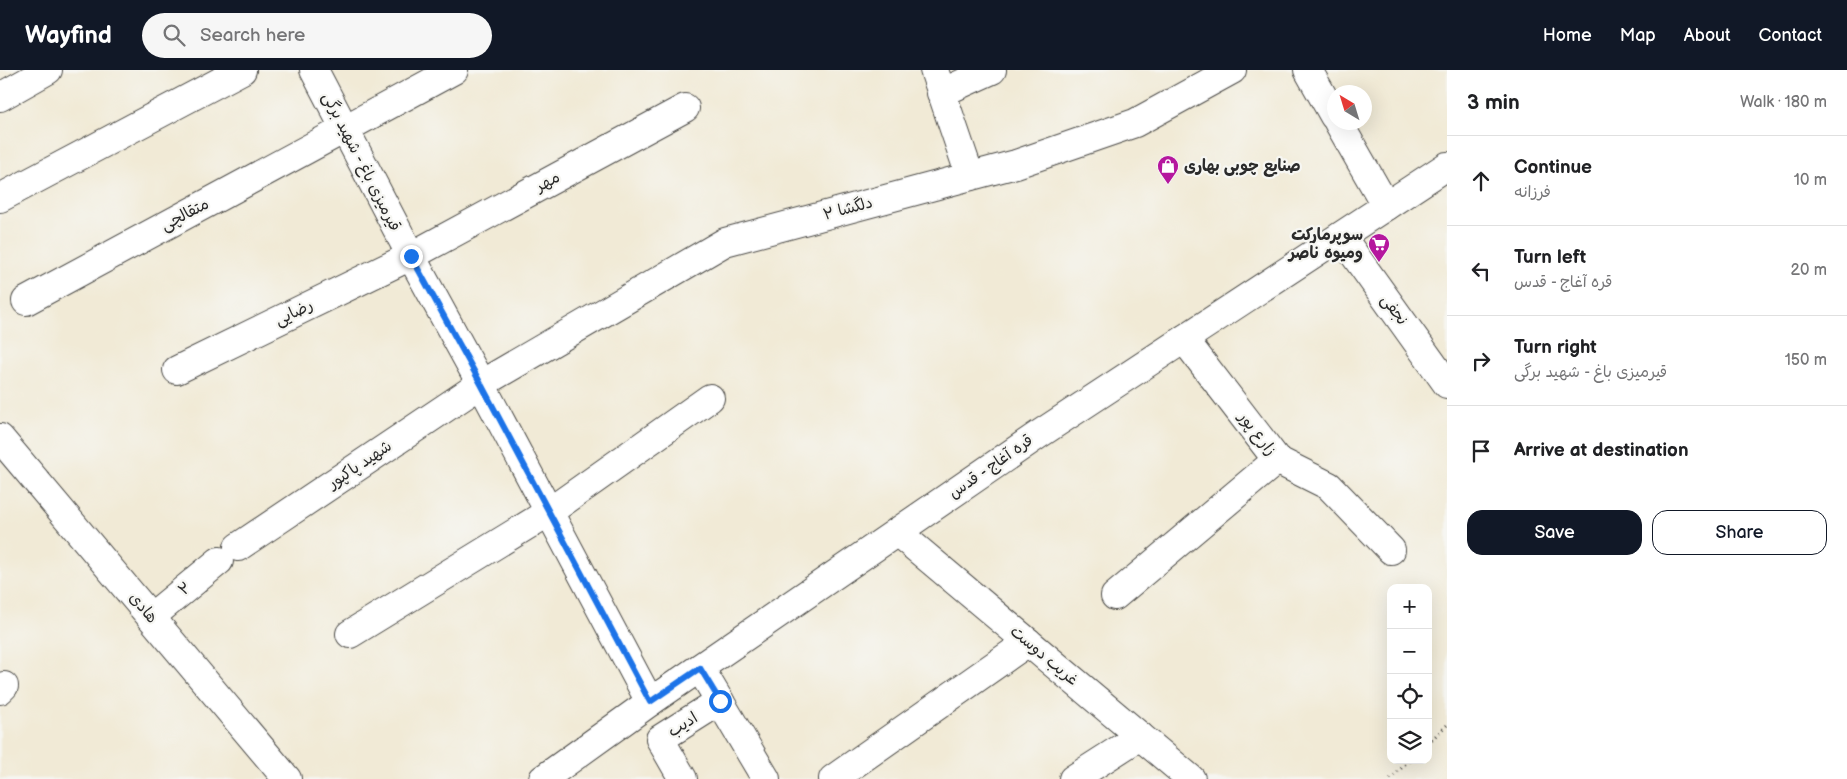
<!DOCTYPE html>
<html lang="en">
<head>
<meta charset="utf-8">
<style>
  :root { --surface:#fff; --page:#f6f6f6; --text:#202124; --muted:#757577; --line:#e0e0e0; --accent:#111827 }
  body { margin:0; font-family:"Balsamiq Sans","Playpen Sans Arabic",sans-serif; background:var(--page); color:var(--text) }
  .controls { position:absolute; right:15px; bottom:15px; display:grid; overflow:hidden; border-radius:10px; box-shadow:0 5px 20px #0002 }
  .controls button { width:45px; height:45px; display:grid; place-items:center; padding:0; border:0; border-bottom:1px solid var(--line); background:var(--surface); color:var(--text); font:25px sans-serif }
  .compass { position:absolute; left:1327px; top:15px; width:45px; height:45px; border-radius:50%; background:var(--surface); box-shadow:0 5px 20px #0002; rotate:322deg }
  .stop { position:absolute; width:15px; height:15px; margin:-11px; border:4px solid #1a73e8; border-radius:50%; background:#fff }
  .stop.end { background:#1a73e8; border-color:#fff; box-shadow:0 1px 5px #0008 }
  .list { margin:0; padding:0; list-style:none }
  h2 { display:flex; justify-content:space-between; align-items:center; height:65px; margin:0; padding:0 20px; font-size:21px }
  h2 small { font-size:16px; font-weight:400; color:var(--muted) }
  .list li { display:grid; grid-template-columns:32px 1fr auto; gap:15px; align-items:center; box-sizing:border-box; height:90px; padding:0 20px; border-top:1px solid var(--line) }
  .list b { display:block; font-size:19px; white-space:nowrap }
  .list p { margin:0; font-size:16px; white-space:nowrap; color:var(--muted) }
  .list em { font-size:16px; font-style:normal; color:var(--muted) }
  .actions { display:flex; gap:10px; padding:15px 20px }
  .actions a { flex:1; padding:11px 0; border:1px solid var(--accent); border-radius:15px; text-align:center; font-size:18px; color:var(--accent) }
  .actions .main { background:var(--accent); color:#fff }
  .icon { flex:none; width:28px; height:28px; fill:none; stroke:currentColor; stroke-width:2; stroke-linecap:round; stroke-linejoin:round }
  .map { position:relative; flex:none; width:1447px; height:709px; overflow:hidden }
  header { display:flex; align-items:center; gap:30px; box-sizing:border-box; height:70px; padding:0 25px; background:var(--accent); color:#fff }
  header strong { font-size:24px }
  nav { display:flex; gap:28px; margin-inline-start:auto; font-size:18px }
  .search { width:350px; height:45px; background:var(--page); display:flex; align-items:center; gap:12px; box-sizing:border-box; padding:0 18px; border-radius:28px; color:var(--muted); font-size:19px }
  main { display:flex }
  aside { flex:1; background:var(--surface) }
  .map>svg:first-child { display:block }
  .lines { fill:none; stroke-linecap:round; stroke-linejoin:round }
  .minor-casing { stroke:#494845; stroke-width:30 }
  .major-casing { stroke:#494845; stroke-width:30 }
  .path { stroke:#494845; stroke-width:3; stroke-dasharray:1 4; stroke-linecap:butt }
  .minor { stroke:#fff; stroke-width:28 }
  .major { stroke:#fff; stroke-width:28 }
  .route { stroke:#1a73e8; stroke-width:6 }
  .labels { text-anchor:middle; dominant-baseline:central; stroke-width:4.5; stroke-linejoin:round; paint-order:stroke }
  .street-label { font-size:16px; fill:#2b2b2b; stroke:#f6f6f2 }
  .poi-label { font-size:16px; font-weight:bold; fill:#2b2b2b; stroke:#f6f6f2; text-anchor:start }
</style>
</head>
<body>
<header>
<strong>Wayfind</strong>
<div class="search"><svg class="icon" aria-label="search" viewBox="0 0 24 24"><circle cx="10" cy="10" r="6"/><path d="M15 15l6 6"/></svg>Search here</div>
<nav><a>Home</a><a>Map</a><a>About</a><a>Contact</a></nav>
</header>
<main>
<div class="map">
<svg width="1447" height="709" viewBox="0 0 1447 709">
  <rect width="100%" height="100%" fill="#f6f6f2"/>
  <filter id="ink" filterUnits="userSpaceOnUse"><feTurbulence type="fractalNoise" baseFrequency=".02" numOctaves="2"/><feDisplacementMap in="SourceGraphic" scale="10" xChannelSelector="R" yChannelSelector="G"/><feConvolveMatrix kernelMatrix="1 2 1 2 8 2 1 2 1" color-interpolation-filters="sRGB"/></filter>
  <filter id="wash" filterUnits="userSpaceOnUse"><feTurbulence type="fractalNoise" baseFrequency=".0096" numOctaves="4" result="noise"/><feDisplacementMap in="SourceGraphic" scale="20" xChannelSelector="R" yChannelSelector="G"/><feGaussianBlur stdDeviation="1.12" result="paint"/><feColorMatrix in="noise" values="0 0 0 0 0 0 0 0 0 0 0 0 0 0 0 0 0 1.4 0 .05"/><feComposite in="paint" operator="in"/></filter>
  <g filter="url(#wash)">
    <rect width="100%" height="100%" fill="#f1ead6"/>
  </g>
  <g filter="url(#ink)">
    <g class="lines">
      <!-- minor casing -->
      <g class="minor-casing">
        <g id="minor">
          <path d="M314,0L411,186L481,314L650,632"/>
          <path d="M934,0L970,106"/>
          <path d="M1308,0L1334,46"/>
          <path d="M941,23L992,0"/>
          <path d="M1338,52L1386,136"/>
          <path d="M0,128L242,0"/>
          <path d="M1341,166L1447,314"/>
          <path d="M26,231L454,0"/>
          <path d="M1184,269L1277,390L1329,416L1391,480"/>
          <path d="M177,300L411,186L685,38"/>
          <path d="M0,368L287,709"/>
          <path d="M897,462L1191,709"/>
          <path d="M238,477L481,314L725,172L1016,94L1135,53L1232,0"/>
          <path d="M1115,526L1277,390"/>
          <path d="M151,547L219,491"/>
          <path d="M350,564L549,442L710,328"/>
          <path d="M700,598L766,709"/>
          <path d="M0,620L4,616"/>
          <path d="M683,709L660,669L720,631"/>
          <path d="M833,709L1028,572"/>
          <path d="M1073,709L1140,666"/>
        </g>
      </g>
      <!-- major casing -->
      <g class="major-casing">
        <g id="major">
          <path d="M0,27L48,0"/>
          <path d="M543,709L650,632L1038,365L1447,96"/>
        </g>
      </g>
      <!-- path -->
      <g class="path">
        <path d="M1428,673L1447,655"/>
        <path d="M1390,709L1410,690"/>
      </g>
      <!-- minor -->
      <use href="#minor" class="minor"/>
      <!-- major -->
      <use href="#major" class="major"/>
    </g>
  </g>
  <g class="lines" filter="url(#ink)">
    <!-- route -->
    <path class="route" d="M411,186L481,314L650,632L700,598L720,631"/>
  </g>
  <!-- icons -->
  <defs>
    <g id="shop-pin" transform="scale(1.125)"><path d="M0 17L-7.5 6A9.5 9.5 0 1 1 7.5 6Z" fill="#b5179e" stroke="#f6f6f2"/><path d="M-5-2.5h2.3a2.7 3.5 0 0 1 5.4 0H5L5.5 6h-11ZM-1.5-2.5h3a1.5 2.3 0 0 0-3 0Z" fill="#fff"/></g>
    <g id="supermarket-pin" transform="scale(1.125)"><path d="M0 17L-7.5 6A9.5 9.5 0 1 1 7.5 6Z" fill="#b5179e" stroke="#f6f6f2"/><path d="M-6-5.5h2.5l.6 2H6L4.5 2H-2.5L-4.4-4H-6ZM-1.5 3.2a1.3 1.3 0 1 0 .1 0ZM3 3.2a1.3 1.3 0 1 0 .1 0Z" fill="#fff"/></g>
  </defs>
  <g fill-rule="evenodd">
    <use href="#shop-pin" x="1168" y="96"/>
    <use href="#supermarket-pin" x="1379" y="174"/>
  </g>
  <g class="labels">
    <!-- street labels -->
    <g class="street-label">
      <text transform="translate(361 92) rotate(63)">قیرمیزی باغ - شهید برگی</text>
      <text transform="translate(548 112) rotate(-28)">مهر</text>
      <text transform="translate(848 139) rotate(-15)">دلگشا ۲</text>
      <text transform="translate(185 145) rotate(-28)">متقالچی</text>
      <text transform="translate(1394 240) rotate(54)">نجفی</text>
      <text transform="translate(294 243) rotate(-26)">رضایی</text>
      <text transform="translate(1257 364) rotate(52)">زارع پور</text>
      <text transform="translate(360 395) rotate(-34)">شهید پاکپور</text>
      <text transform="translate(991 397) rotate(-35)">قره آغاج - قدس</text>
      <text transform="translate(185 519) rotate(-40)">۲</text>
      <text transform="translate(143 538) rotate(50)">هادی</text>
      <text transform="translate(1044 586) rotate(40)">غریب دوست</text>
      <text transform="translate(683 655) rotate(-32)">ادیب</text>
    </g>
    <!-- poi labels -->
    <g class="poi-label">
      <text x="1184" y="96">صنایع چوبی بهاری</text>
      <text x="1363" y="165" text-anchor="end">سوپرمارکت<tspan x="1363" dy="18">ومیوه ناصر</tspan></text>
    </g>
  </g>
</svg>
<div class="controls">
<button>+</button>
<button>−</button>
<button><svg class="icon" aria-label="locate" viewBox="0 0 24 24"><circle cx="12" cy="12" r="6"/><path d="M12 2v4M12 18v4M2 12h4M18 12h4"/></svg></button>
<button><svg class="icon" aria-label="layers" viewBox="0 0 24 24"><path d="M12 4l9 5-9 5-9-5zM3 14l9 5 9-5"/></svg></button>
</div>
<svg class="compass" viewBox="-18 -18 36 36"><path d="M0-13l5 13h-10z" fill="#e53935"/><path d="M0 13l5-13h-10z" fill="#757577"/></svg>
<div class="stop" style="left:720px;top:631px"></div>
<div class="stop end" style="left:411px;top:186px"></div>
</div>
<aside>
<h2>3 min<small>Walk · 180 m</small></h2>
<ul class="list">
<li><svg class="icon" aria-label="ahead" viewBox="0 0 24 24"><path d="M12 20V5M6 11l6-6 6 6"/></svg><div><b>Continue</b><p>فرزانه</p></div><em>10 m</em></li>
<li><svg class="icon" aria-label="left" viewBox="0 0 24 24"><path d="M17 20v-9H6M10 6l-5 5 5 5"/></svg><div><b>Turn left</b><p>قره آغاج - قدس</p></div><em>20 m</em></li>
<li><svg class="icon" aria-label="right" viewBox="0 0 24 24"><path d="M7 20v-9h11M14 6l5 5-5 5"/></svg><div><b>Turn right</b><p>قیرمیزی باغ - شهید برگی</p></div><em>150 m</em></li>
<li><svg class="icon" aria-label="arrive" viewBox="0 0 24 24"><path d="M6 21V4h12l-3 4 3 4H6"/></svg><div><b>Arrive at destination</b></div></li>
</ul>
<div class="actions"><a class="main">Save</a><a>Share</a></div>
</aside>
</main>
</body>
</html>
